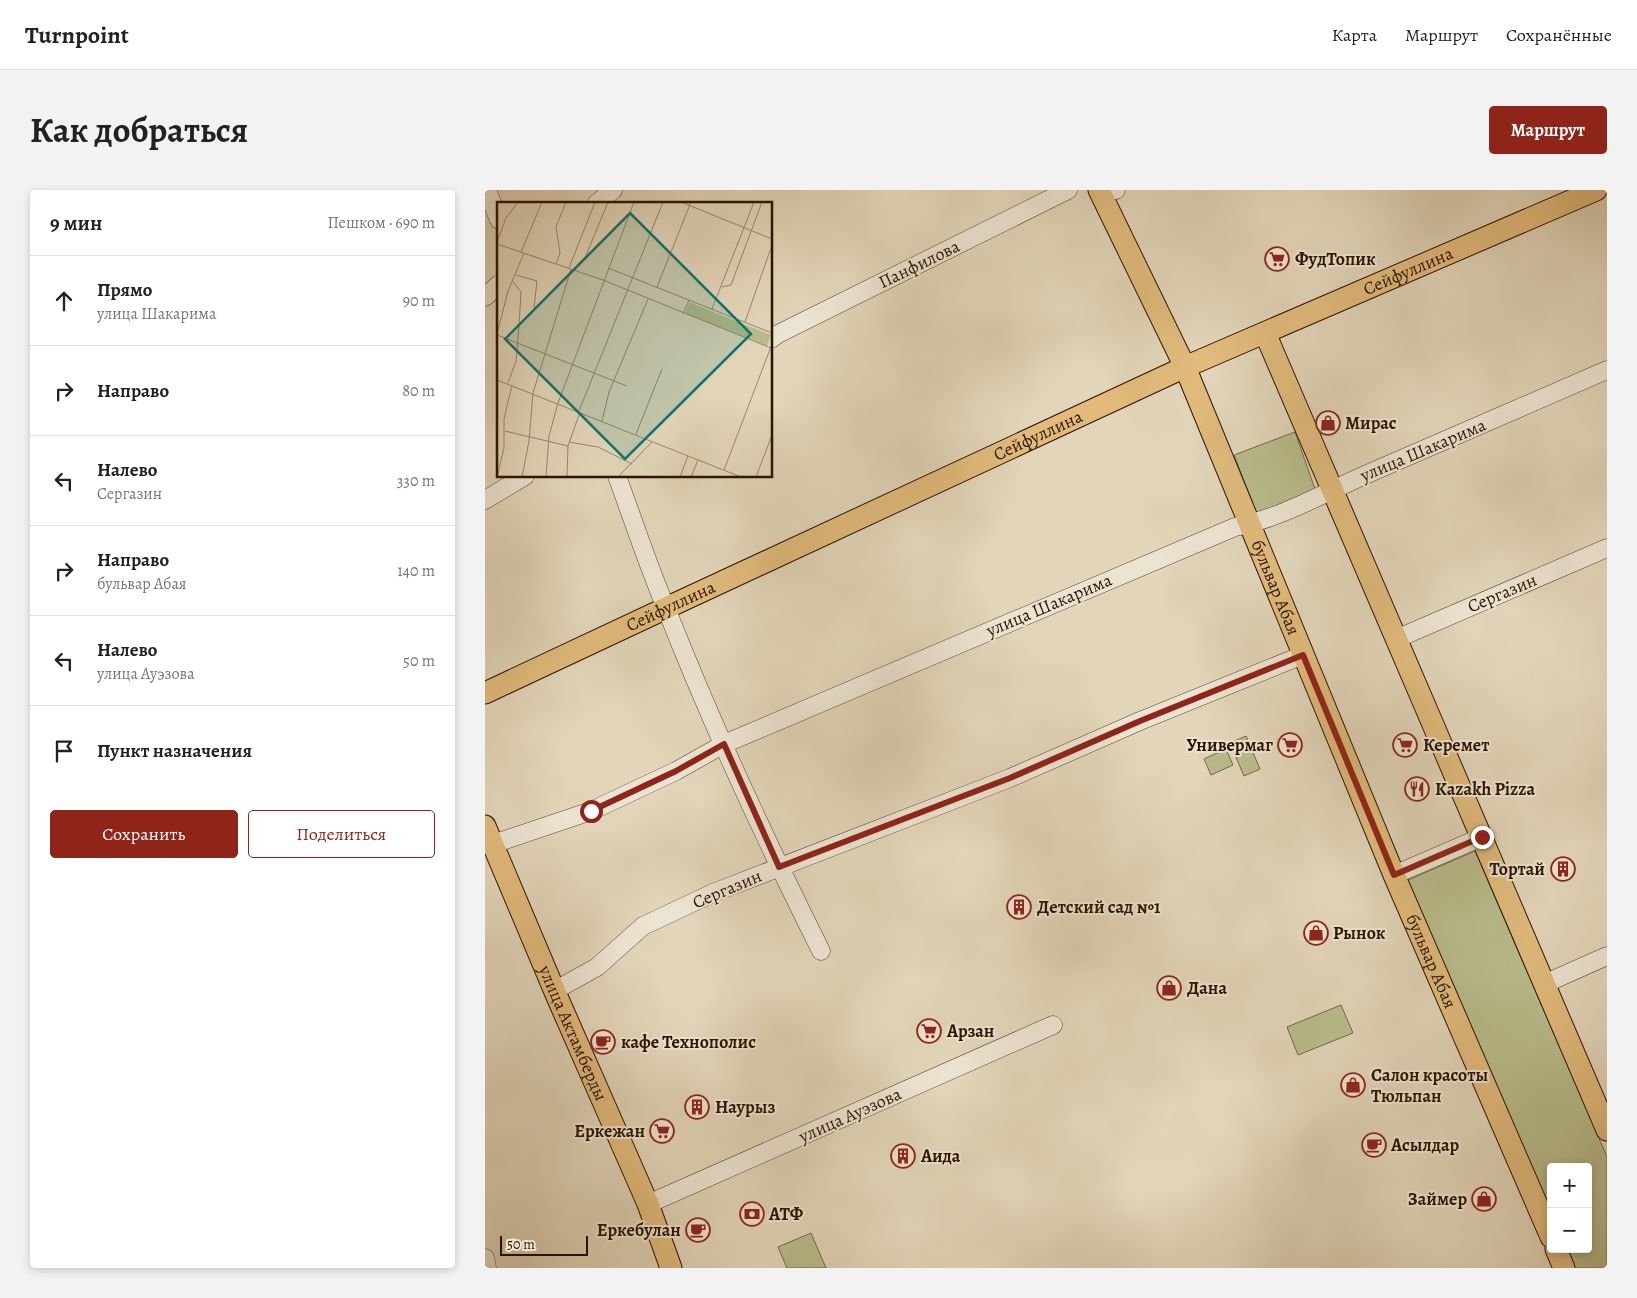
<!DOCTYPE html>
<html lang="ru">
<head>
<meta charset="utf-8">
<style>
  :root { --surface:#fff; --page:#f2f2f2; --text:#222; --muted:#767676; --line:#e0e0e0; --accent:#8f2418 }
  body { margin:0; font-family:Alegreya,serif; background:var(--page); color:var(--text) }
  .controls { position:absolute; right:15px; bottom:15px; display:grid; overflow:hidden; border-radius:5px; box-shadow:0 2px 8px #0003 }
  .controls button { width:45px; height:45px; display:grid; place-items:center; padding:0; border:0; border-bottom:1px solid var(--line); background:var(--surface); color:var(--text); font:25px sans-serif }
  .scale { position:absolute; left:15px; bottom:12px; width:88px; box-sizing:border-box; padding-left:5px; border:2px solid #2b1300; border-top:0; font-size:14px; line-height:18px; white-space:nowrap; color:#2b1300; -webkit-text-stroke:4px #ece4d2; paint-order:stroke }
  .stop { position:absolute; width:15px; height:15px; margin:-11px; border:4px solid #8f2418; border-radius:50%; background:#fff }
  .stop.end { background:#8f2418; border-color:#fff; box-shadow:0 1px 5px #0008 }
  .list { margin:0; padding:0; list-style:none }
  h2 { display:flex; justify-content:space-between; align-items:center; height:65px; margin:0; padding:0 20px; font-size:21px }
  h2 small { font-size:16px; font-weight:400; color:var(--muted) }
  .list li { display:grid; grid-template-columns:32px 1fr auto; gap:15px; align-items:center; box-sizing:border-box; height:90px; padding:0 20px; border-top:1px solid var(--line) }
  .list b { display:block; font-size:19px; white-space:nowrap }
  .list p { margin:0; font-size:16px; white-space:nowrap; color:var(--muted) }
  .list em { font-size:16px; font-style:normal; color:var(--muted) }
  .actions { display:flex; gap:10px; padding:15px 20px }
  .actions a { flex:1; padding:11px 0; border:1px solid var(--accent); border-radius:5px; text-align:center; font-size:18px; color:var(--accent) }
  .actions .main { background:var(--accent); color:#fff }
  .icon { flex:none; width:28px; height:28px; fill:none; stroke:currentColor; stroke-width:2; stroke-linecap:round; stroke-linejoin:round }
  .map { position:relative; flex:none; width:1122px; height:1078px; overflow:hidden; border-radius:5px }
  header { display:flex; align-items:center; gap:30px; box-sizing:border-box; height:70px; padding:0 25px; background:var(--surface); border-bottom:1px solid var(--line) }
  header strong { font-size:24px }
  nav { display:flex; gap:28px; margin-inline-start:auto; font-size:18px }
  .intro { display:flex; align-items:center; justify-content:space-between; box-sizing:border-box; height:120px; padding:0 30px }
  h1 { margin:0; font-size:35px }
  .button { padding:12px 22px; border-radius:5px; background:var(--accent); color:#fff; font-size:18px; font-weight:700 }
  main { display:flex; gap:30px; padding:0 30px }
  aside { flex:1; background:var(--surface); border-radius:5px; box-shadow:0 2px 8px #0003 }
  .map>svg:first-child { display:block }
  .green { fill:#b9bc8b; stroke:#726846 }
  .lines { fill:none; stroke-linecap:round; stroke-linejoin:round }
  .minor-casing { stroke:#59442e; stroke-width:19 }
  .major-casing { stroke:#2b1300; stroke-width:23 }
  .minor { stroke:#ece4d2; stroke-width:18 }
  .major { stroke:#e1ba7c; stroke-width:21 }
  .route { stroke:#8f2418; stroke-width:6 }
  .labels { text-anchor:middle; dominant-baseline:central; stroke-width:4; stroke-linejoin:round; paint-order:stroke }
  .poi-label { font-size:18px; font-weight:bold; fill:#2b1300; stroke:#ece4d2; text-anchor:start }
  .street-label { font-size:18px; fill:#2b1300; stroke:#ece4d2 }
  .inset-road { fill:none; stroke:#99876f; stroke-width:1 }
  .view { fill:#0f766e; fill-opacity:0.15; stroke:#0f766e; stroke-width:2.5 }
  .inset-edge { fill:none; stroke:#2b1300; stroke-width:2.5 }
</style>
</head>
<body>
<header>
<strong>Turnpoint</strong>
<nav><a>Карта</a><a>Маршрут</a><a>Сохранённые</a></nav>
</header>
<div class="intro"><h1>Как добраться</h1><a class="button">Маршрут</a></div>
<main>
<aside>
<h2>9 мин<small>Пешком · 690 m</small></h2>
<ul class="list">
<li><svg class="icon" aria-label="ahead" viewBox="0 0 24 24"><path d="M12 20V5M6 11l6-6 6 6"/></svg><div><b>Прямо</b><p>улица Шакарима</p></div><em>90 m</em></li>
<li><svg class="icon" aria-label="right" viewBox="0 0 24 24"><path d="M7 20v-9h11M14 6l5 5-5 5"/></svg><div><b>Направо</b></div><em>80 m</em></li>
<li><svg class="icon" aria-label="left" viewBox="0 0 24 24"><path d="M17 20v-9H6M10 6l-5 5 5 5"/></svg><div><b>Налево</b><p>Сергазин</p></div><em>330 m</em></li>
<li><svg class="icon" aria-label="right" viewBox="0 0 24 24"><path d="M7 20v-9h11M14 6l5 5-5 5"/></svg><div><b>Направо</b><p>бульвар Абая</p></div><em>140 m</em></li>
<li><svg class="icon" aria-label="left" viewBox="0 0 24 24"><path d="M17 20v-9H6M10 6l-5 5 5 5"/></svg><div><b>Налево</b><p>улица Ауэзова</p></div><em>50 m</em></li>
<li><svg class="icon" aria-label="arrive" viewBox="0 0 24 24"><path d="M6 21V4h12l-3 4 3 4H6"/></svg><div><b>Пункт назначения</b></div></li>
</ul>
<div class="actions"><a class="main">Сохранить</a><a>Поделиться</a></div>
</aside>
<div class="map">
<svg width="1122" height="1078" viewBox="0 0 1122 1078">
  <rect width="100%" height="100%" fill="#e2d5b9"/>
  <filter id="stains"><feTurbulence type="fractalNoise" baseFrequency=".004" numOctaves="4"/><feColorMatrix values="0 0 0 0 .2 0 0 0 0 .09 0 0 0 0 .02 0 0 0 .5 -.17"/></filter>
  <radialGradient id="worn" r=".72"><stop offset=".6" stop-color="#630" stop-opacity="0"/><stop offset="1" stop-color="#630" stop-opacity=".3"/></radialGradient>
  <!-- green -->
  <g class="green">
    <path d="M810,242L830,299L772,324L749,265Z"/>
    <path d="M761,546L775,579L759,586L745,553Z"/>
    <path d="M741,559L748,575L726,585L719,569Z"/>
    <path d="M990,661L1122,967V1078H1088L1080,1059H1103V977H1066V1027L921,691Z"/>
    <path d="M856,815L868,843L813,865L802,837Z"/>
    <path d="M326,1043L341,1078H302L293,1057Z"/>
  </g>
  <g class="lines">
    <!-- minor casing -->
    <g class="minor-casing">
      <g id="minor">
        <path d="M2,0L14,30"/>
        <path d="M615,1L631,0"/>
        <path d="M111,14L128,0"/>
        <path d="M0,107L14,94"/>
        <path d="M286,149L293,144L583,0"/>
        <path d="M132,286C148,330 163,375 181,418C227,535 280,649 336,761"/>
        <path d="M0,310L40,286"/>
        <path d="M911,449L1122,358"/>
        <path d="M8,654L106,621L191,581L239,554L750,337C796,328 837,304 880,285C961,250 1041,215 1122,180"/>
        <path d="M909,685L997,647"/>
        <path d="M1059,794L1122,766"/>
        <path d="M69,801L112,777L158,736L228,703L525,588L655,531L818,465"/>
        <path d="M163,1014L568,835"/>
        <path d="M0,1068L2,1078"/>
      </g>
    </g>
    <!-- major casing -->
    <g class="major-casing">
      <g id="major">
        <path id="s1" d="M614,0L700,177L909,685L1066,1047"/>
        <path d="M780,143C896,408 1006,675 1122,940"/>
        <path id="s2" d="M0,503L194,412L700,177L1111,0"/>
        <path id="s3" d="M0,636L73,809L163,1014L186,1078"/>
        <path d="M1071,1059L1079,1078"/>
      </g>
    </g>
    <!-- minor -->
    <use href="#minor" class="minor"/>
    <!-- major -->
    <use href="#major" class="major"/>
  </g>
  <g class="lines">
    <!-- route -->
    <path class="route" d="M106,621L191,581L239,554L294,677L525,588L655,531L818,465L909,685L997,647"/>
  </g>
  <!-- icons -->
  <defs>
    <g id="supermarket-ring" transform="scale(1.25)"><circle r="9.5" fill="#ece4d2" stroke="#8f2418" stroke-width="1.5"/><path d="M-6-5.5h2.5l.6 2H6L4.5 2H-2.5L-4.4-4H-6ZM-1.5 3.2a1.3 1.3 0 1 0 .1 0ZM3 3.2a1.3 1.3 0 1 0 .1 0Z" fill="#8f2418"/></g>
    <g id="shop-ring" transform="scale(1.25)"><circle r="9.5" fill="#ece4d2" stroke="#8f2418" stroke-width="1.5"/><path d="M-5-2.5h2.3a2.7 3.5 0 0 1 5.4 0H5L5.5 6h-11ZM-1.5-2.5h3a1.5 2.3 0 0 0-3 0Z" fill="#8f2418"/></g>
    <g id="restaurant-ring" transform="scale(1.25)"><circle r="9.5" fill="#ece4d2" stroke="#8f2418" stroke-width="1.5"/><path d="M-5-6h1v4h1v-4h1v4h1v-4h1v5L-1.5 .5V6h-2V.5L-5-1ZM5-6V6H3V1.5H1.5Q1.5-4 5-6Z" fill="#8f2418"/></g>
    <g id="building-ring" transform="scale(1.25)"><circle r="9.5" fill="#ece4d2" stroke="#8f2418" stroke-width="1.5"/><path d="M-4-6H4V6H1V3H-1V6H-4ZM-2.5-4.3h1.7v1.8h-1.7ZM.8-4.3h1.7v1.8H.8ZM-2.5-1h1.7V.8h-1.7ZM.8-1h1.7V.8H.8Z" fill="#8f2418"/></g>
    <g id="cafe-ring" transform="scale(1.25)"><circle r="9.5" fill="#ece4d2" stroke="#8f2418" stroke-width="1.5"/><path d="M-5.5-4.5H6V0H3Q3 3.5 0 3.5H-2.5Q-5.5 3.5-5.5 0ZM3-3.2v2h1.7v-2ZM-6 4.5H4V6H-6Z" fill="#8f2418"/></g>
    <g id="bank-ring" transform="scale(1.25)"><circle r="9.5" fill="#ece4d2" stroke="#8f2418" stroke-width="1.5"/><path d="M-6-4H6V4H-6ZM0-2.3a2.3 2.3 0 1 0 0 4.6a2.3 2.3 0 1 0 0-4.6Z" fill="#8f2418"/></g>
  </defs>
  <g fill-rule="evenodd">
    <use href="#supermarket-ring" x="792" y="69"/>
    <use href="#shop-ring" x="843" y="233"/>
    <use href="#supermarket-ring" x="805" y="555"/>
    <use href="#supermarket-ring" x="920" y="555"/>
    <use href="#restaurant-ring" x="932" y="599"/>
    <use href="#building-ring" x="1078" y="679"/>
    <use href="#building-ring" x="534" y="717"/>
    <use href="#shop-ring" x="831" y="743"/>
    <use href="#shop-ring" x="684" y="798"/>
    <use href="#supermarket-ring" x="444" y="841"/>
    <use href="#cafe-ring" x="118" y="852"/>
    <use href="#shop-ring" x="868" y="895"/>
    <use href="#building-ring" x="212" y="917"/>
    <use href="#supermarket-ring" x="177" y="941"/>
    <use href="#cafe-ring" x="889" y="955"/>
    <use href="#building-ring" x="418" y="966"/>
    <use href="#shop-ring" x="999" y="1009"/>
    <use href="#bank-ring" x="267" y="1024"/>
    <use href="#cafe-ring" x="213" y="1040"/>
  </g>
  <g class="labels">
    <!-- poi labels -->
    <g class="poi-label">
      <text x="810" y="69">ФудТопик</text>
      <text x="860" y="233">Мирас</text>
      <text x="788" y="555" text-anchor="end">Универмаг</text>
      <text x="938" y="555">Керемет</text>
      <text x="950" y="599">Kazakh Pizza</text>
      <text x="1060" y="679" text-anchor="end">Тортай</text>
      <text x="552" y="717">Детский сад №1</text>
      <text x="848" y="743">Рынок</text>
      <text x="702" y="798">Дана</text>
      <text x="462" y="841">Арзан</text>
      <text x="136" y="852">кафе Технополис</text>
      <text x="886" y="885">Салон красоты<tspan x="886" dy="21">Тюльпан</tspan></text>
      <text x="230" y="917">Наурыз</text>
      <text x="160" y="941" text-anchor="end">Еркежан</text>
      <text x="906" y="955">Асылдар</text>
      <text x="436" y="966">Аида</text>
      <text x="982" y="1009" text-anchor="end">Займер</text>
      <text x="284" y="1024">АТФ</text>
      <text x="196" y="1040" text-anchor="end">Еркебулан</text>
    </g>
    <!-- street labels -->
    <g class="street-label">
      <text transform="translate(434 74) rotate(-26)">Панфилова</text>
      <text stroke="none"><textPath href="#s2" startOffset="1015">Сейфуллина</textPath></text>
      <text stroke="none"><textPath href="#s2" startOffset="610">Сейфуллина</textPath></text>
      <text transform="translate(938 260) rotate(-23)">улица Шакарима</text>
      <text stroke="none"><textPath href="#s1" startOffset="435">бульвар Абая</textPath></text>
      <text transform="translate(1017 403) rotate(-23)">Сергазин</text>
      <text transform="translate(564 415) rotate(-23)">улица Шакарима</text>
      <text stroke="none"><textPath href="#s2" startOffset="205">Сейфуллина</textPath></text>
      <text transform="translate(242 699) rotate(-23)">Сергазин</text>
      <text stroke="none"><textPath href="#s1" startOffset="840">бульвар Абая</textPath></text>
      <text stroke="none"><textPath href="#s3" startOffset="225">улица Актамберды</textPath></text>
      <text transform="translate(365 925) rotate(-24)">улица Ауэзова</text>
    </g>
  </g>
  <!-- overview -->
  <g transform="translate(12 12)">
    <rect width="275" height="275" fill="#e2d5b9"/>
    <path d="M192,100L274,133L270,144L188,111Z" fill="#b9bc8b"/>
    <path class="inset-road" d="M184,0L275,37M0,40L9,16L21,0M0,42L106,78L274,146M24,50L45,0M59,62L63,51L59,25L69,0M72,66L98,0M111,66L275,131M77,68L88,56L111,0M19,73L40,79L37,106M160,85L194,0M225,85L234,83L265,0M215,107L257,0M186,112L192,98M248,120L275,43M0,132L11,89L27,51M0,133L130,184M0,178L244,275M11,181L19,159L22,124L24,90L16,80M61,201L137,0M82,209L166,0M105,219L112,190L151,97M8,229L71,244M139,232L165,167M72,240L101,245L135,262M227,268L275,142M0,275L7,246V217L15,183M25,275L32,239L36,191L74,67M49,275L52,234L61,201M70,275L71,244L83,210M121,275L155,240M183,275L191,254M194,275L201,258M259,275L275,233"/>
    <path class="view" d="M133,11L254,132L128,257L8,137Z"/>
    <rect width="275" height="275" class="inset-edge"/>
  </g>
  <rect width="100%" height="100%" filter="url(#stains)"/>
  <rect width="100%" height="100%" fill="url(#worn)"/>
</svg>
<div class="controls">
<button>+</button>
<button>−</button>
</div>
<div class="scale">50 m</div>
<div class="stop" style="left:106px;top:621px"></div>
<div class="stop end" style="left:997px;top:647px"></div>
</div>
</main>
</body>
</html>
